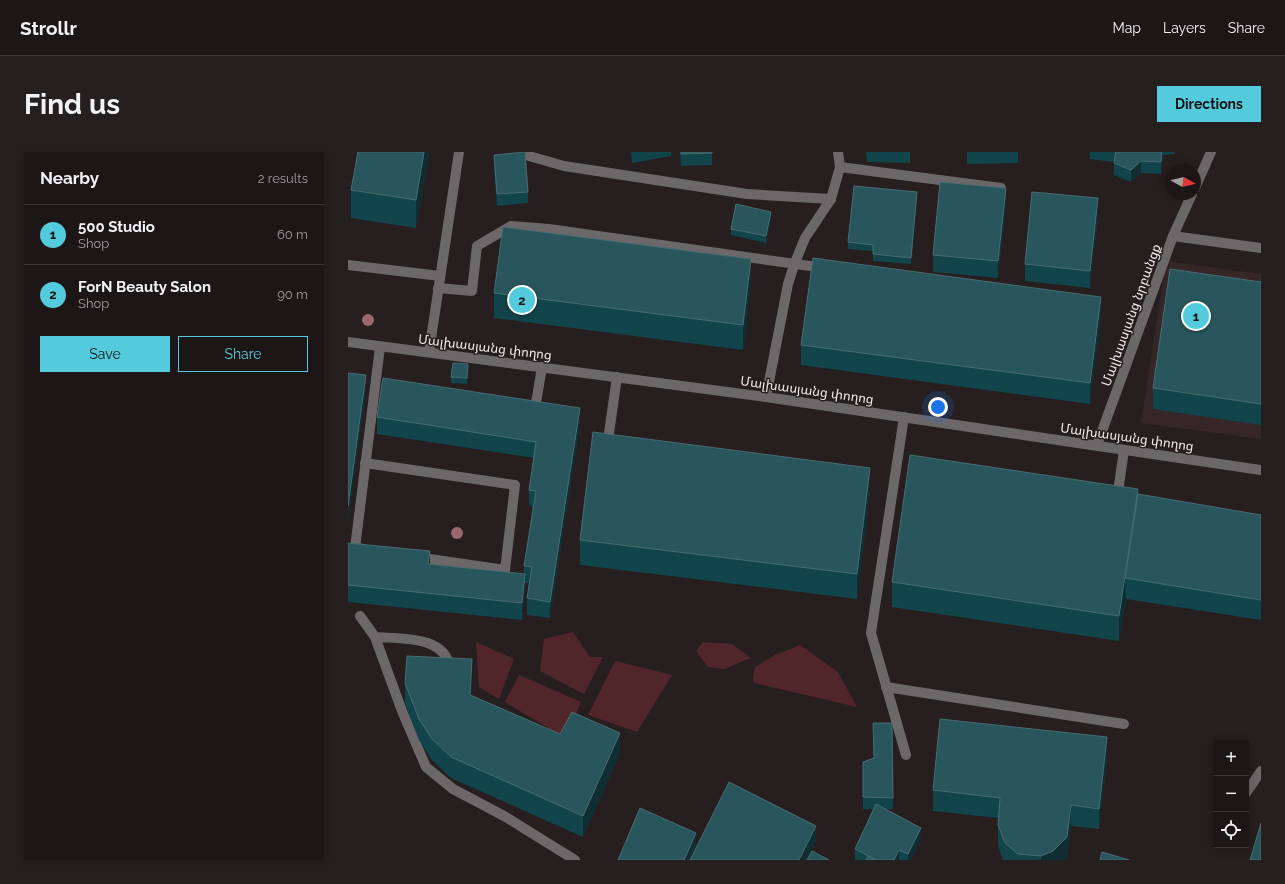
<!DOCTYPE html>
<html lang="en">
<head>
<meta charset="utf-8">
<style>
  :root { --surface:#1d1617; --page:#251f20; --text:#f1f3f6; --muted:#a09fa1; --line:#3b3536; --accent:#53cbdc }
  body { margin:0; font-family:Raleway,"Noto Sans Armenian",sans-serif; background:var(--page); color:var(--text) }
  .controls { position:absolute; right:12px; bottom:12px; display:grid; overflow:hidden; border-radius:0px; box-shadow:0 2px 10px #0003 }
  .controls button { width:36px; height:36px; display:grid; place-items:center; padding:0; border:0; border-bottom:1px solid var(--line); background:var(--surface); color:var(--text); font:20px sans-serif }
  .compass { position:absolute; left:817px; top:12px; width:36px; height:36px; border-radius:50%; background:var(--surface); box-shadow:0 2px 10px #0003; rotate:98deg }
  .you { position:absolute; left:590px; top:255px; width:14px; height:14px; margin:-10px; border:3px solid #fff; border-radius:50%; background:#1a73e8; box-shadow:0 0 0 6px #1a73e833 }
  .badge { display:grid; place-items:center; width:26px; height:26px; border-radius:50%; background:var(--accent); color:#111; font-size:13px; font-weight:700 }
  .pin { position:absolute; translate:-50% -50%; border:2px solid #fff; box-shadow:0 1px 4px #0006 }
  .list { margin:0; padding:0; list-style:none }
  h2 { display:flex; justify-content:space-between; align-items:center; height:52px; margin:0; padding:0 16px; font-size:17px }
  h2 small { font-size:13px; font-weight:400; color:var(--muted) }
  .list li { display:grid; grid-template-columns:26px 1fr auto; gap:12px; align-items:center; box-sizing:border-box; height:60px; padding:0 16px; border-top:1px solid var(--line) }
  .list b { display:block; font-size:15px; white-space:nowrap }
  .list p { margin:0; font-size:13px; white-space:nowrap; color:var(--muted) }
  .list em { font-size:13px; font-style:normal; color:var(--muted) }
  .actions { display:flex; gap:8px; padding:12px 16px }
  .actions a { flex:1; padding:9px 0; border:1px solid var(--accent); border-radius:0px; text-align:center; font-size:14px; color:var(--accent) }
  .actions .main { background:var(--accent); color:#111 }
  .icon { flex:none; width:22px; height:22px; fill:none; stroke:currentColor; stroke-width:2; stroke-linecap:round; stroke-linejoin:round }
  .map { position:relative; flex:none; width:913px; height:708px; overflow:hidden; border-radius:0px }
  header { display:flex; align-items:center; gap:24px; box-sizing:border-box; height:56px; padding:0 20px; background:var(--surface); border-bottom:1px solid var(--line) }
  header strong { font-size:19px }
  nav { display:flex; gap:22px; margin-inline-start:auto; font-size:14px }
  .intro { display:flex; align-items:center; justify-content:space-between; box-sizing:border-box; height:96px; padding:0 24px }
  h1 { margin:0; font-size:28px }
  .button { padding:10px 18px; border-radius:0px; background:var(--accent); color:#111; font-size:14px; font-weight:700 }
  main { display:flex; gap:24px; padding:0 24px }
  aside { flex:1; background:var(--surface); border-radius:0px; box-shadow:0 2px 10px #0003 }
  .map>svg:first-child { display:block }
  .built { fill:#352627 }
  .green { fill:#51262b }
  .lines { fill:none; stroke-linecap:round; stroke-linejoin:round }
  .service { stroke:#6c6768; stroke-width:10 }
  .minor { stroke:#6c6768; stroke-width:10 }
  .tree { fill:#99686d }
  .wall { fill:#11444b }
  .shaded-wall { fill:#102e32 }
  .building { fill:#29565c; stroke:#486d72 }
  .labels { text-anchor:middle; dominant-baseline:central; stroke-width:3; stroke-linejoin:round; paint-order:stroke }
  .street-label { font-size:13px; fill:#efe8e9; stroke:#271e1f }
</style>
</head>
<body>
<header>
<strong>Strollr</strong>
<nav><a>Map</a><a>Layers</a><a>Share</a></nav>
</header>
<div class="intro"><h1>Find us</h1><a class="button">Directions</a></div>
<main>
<aside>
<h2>Nearby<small>2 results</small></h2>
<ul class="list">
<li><span class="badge">1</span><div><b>500 Studio</b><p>Shop</p></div><em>60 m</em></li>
<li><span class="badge">2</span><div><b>ForN Beauty Salon</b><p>Shop</p></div><em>90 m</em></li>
</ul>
<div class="actions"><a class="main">Save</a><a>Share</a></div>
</aside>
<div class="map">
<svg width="913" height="708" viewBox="0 0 913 708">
  <rect width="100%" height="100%" fill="#271e1f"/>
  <!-- built -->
  <path class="built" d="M818,109L913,122V287L793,271Z"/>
  <!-- green -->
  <g class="green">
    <path d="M225,480L242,505H255L236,542L192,519L196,487Z"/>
    <path d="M128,490L166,507L151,547L131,535Z"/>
    <path d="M355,490L384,492L403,506L376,517L360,515L348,499Z"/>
    <path d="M452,493L490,520L509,555L406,531L405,525L407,515L427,503Z"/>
    <path d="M267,509L324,523L289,580L240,563Z"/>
    <path d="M171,523L233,550L217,586L157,550Z"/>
  </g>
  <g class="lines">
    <!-- service -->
    <g class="service">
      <path d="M181,4L216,14L399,42L483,47"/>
      <path d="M492,15L653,36"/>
      <path d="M825,84L913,96"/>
      <path d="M0,113L92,124"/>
      <path d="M90,136L124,139L129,94L163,74L201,77L476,116"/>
      <path d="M81,200L111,0"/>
      <path d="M186,263L194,215"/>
      <path d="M556,265L523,481L558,603"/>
      <path d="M259,295L269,225"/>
      <path d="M17,311L167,333L157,418L68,405"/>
      <path d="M769,347L776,298"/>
      <path d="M15,397L7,396L32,195"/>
      <path d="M27,485C53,487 98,483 102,517"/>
      <path d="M538,535L776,572"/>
      <path d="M898,641L913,619"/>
    </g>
    <!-- minor -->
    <g class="minor">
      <path d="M847,36L863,0"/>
      <path d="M0,190L418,245L913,318"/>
      <path d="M418,245L440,132L446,113L457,86L483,47L492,15L490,0"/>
      <path d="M749,293L825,84L844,42"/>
      <path d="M12,464L27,485L54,559L78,615L105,637L156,664L227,708"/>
    </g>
  </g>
  <!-- trees -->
  <g class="tree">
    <circle cx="20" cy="168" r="6"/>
    <circle cx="109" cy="381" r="6"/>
  </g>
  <!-- wall -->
  <g class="wall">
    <path d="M81,0L68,76L3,66V38Z"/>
    <path d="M283,0H323V4L284,11Z"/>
    <path d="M332,0H364V13L333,14Z"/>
    <path d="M518,0H562V11L519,10Z"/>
    <path d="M619,0H670V11L619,12Z"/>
    <path d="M742,0H827L826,2L815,3L813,22L793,21L783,30L766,23V10L742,7Z"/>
    <path d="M146,3L180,40V51L149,54L146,15Z"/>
    <path d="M569,46L563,112L525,109V99L500,97V90Z"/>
    <path d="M658,53L650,126L585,120V103Z"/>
    <path d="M750,63L742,136L677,129V112Z"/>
    <path d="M423,66L418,91L383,83V77Z"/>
    <path d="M913,130V273L805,257V236Z"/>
    <path d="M403,132L395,198L146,166V141Z"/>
    <path d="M753,165L742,252L453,213V193Z"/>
    <path d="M120,219L119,232L103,231V225Z"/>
    <path d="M29,265L232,273L202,466L179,463V446L182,431H177V439L174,468L0,450V391L82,413L176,422V414L185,355L181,354V338L186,306L29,282Z"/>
    <path d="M522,341L509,447L232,413V388Z"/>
    <path d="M790,342L913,363V468L778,447L771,489L544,455V430Z"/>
    <path d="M124,527L123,543L212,582L272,601L235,685L103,626L84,608L71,588L57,552V531Z"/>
    <path d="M525,571H544L545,657H538L573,688L563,708H507V697L525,657H515V610L526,606Z"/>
    <path d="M759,605L751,677L723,674L719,706L717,708H655L650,693V666L585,659V638Z"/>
  </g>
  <!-- shaded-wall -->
  <g class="shaded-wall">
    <path d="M76,0H81L68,76V48Z"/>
    <path d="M814,0H815V3L813,22V10Z"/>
    <path d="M793,9V21L783,30V18Z"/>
    <path d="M658,36V53L650,126V109Z"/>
    <path d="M569,40V46L563,112V106Z"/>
    <path d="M750,46V63L742,136V119Z"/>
    <path d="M423,60V66L418,91V84Z"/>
    <path d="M403,107V132L395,198V173Z"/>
    <path d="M753,145V165L742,252V231Z"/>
    <path d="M18,223V240L0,371V354Z"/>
    <path d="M232,256V273L202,466V450Z"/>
    <path d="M522,316V341L509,447V422Z"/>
    <path d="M790,337V362L777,426L778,447L771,489V464Z"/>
    <path d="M82,399V416L80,412Z"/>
    <path d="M177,422V439L174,468V451Z"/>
    <path d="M124,507V527L122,563V543Z"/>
    <path d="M272,581V601L235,685V664Z"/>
    <path d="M759,585V605L751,677V657Z"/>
    <path d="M723,653V674L719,706L717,708H693V704Z"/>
    <path d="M468,674V690L459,708H451Z"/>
    <path d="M573,676V688L563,708H560V702Z"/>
    <path d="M348,681V693L341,708H336Z"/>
    <path d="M551,698V708H546Z"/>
  </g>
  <!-- building -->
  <g class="building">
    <path d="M10,0H76L68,48L3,38Z"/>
    <path d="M177,0L180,40L149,42L146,3Z"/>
    <path d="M333,0H364V1L333,2Z"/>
    <path d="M768,0H814L813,10L793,9L783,18L766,11Z"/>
    <path d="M592,30L658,36L650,109L585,103Z"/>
    <path d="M506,34L569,40L563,106L525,102V93L500,90Z"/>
    <path d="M684,40L750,46L742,119L677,112Z"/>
    <path d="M388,52L423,60L418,84L383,77Z"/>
    <path d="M155,75L403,107L395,173L146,141Z"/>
    <path d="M465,106L753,145L742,231L453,193Z"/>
    <path d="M822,117L913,130V252L805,236Z"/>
    <path d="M105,211L120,212L119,226L103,225Z"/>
    <path d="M0,221L18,223L0,354Z"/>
    <path d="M35,226L232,256L202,450L179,446L184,415L176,414L188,339L181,338L188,290L29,265Z"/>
    <path d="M245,280L522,316L509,422L232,388Z"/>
    <path d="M562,303L790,337L771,464L544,430Z"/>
    <path d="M790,342L913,363V448L777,426Z"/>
    <path d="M0,391L82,399L80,412L177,422L174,451L0,433Z"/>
    <path d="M59,504L124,507L122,543L212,582L224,560L272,581L235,664L103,605L84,587L71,567L57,531Z"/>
    <path d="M592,567L759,585L751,657L723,653L719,685L705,699L693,704L670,702L657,691L650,673L652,646L585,638Z"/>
    <path d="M525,571H544L545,646L515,645V610L526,606Z"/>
    <path d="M381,630L468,674L451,708H342Z"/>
    <path d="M528,652L573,676L560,702L551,698L546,708H528L507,697Z"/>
    <path d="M292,656L348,681L336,708H270Z"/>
    <path d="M913,671V708H902Z"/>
    <path d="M464,699L481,708H459Z"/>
    <path d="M754,700L781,708H752Z"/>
    <path d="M520,704L528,708H518Z"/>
  </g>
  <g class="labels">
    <!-- street labels -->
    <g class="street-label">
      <text transform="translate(783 163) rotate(-70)">Մալխասյանց նրբանցք</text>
      <text transform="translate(137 195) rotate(7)">Մալխասյանց փողոց</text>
      <text transform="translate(459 238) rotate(8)">Մալխասյանց փողոց</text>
      <text transform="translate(779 285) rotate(8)">Մալխասյանց փողոց</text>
    </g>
  </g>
</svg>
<div class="controls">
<button>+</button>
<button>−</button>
<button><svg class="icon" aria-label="locate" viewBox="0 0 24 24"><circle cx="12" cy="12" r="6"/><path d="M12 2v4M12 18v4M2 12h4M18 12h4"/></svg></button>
</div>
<svg class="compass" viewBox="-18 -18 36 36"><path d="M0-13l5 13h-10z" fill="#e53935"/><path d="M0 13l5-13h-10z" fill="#a09fa1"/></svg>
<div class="you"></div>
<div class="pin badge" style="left:848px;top:164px">1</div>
<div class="pin badge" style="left:174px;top:148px">2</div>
</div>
</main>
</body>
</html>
